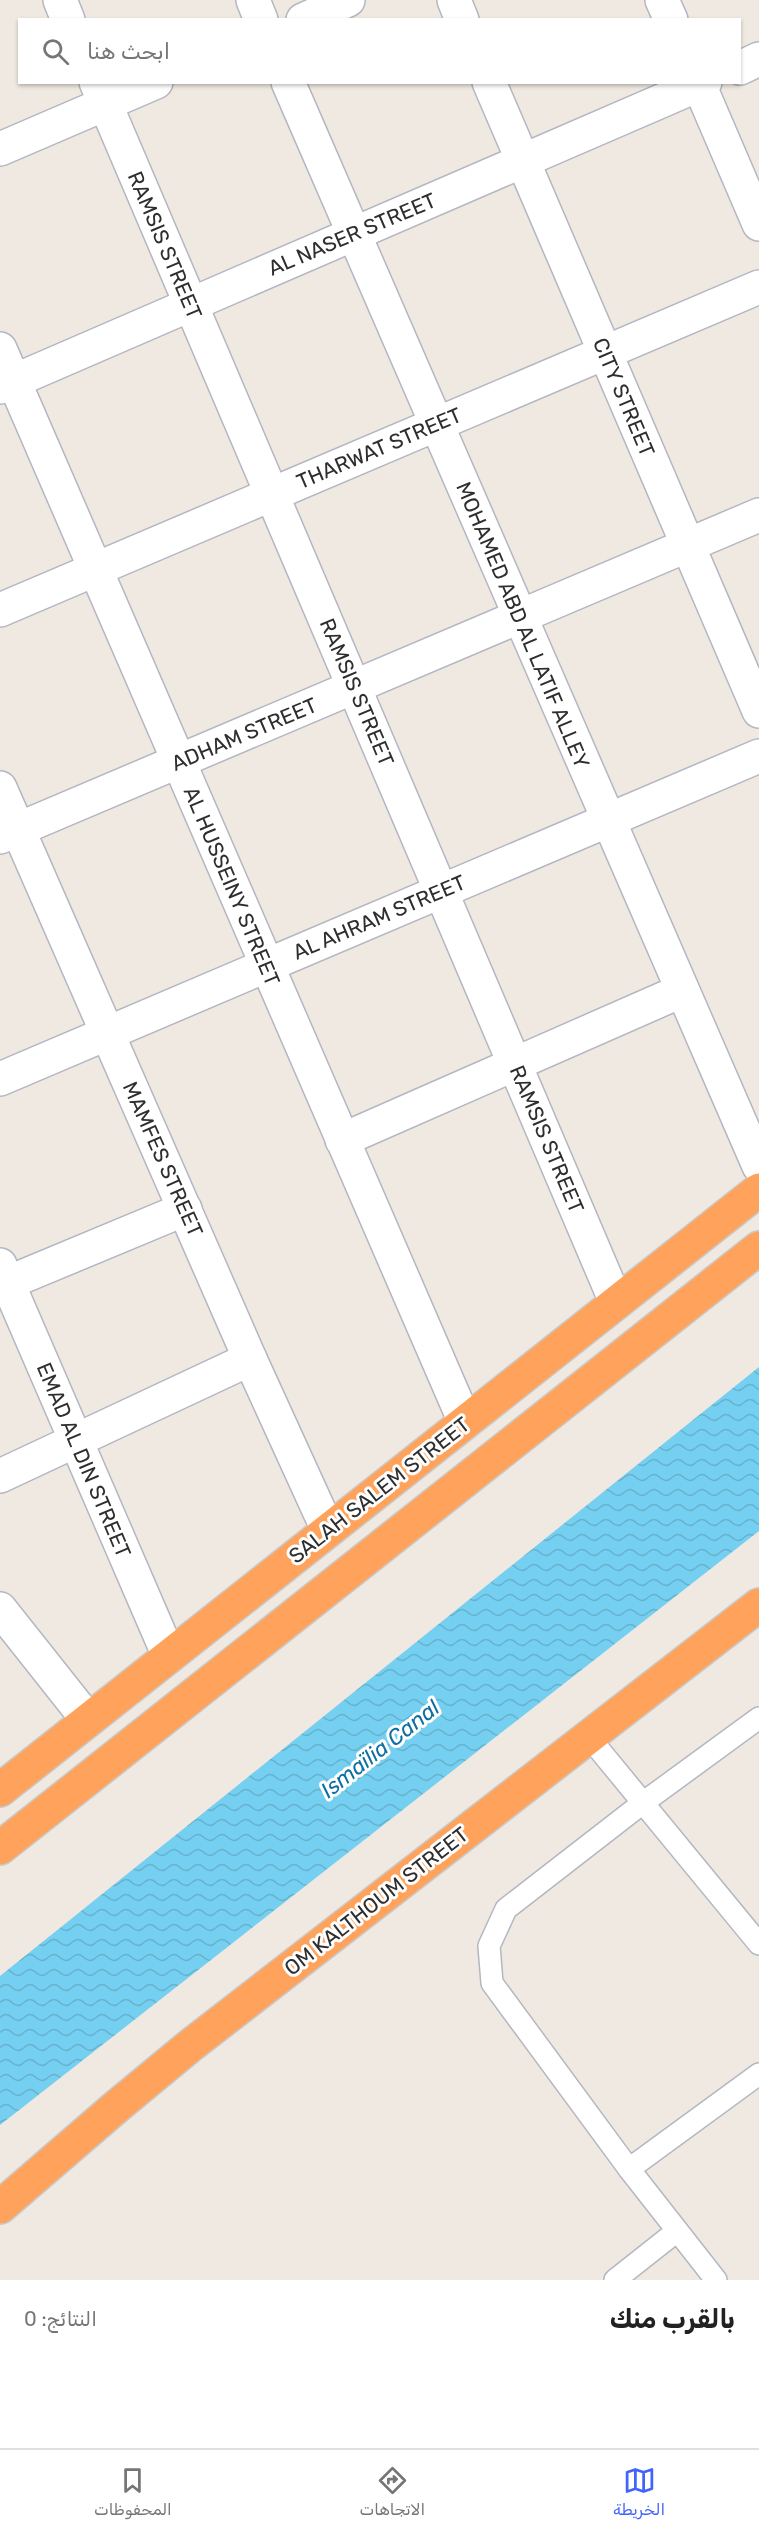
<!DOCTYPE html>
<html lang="ar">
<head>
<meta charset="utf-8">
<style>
  :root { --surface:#fff; --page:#f2f2f2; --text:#222; --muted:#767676; --line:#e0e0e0; --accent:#4264fb }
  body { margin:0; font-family:Rubik,Cairo,sans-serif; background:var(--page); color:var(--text); direction:rtl }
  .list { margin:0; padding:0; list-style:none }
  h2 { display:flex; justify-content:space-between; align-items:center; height:78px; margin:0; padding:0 24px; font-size:26px }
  h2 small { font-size:20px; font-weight:400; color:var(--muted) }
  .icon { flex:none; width:33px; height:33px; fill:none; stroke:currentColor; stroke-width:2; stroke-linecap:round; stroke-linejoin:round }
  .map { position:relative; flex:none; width:759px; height:2280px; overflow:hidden; direction:ltr }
  .search { position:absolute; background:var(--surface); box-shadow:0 2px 4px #0004; left:18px; right:18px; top:18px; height:66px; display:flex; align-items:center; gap:15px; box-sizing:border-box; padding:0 21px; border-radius:0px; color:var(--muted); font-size:22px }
  .sheet { height:168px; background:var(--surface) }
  nav { display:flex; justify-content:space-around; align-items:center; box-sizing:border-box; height:84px; border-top:2px solid var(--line); background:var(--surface); font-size:16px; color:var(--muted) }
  nav a { display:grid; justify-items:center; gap:3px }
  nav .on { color:var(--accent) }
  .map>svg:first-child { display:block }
  .water { fill:url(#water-waves) }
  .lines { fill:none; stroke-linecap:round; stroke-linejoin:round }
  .lane-casing { stroke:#b4b7c1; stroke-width:24 }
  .street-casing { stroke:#b4b7c1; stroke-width:36 }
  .highway-casing { stroke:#c9c9c9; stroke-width:36 }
  .lane { stroke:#fff; stroke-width:21 }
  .street { stroke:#fff; stroke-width:33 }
  .highway { stroke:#ffa35c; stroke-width:33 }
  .labels { text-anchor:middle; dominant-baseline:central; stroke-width:6; stroke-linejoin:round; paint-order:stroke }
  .street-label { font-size:21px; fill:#2e2e2e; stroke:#fff }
  .water-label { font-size:22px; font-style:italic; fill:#0d6fa3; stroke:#fff }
</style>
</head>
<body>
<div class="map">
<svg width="759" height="2280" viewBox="0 0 759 2280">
  <defs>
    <pattern id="water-waves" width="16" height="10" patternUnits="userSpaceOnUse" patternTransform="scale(1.5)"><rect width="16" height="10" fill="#75cff0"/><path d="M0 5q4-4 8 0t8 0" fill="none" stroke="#66b2ce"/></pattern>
  </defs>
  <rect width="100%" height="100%" fill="#efe9e1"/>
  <!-- water -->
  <path class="water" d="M759,1367V1531L0,2125V1976Z"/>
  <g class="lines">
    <!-- lane casing -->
    <g class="lane-casing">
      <g id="lane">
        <path d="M588,1736L759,1944"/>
        <path d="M629,2169L759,2074"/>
        <path d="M615,2280L677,2231"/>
        <path d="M716,2280L629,2169L492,1983L489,1946L506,1909L644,1802L759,1718"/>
      </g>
    </g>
    <!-- street casing -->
    <g class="street-casing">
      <g id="street">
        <path d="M60,0L68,20"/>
        <path d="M253,0L261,20"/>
        <path d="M454,0L462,20"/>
        <path d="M662,0L671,20"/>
        <path d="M303,20L348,0"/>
        <path d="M740,68L759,59"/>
        <path d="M96,82L616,1302"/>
        <path d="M288,82L759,1166"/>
        <path d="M489,82L759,711"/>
        <path d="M698,82L759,224"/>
        <path d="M0,149L156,82"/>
        <path d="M0,349L465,1422"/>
        <path d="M0,387L705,82"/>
        <path d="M0,610L759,287"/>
        <path d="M0,788L250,1359L328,1530"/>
        <path d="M0,837L759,515"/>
        <path d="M0,1079L759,756"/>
        <path d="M342,1140L681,991"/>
        <path d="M0,1265L169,1656"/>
        <path d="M0,1286L185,1209"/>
        <path d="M0,1476L250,1359"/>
        <path d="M0,1609L88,1720"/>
      </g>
    </g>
    <!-- highway casing -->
    <g class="highway-casing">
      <g id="highway">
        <path d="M0,1790L759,1190"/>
        <path d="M0,1848L759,1248"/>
        <path d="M0,2207L116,2107L191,2045L759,1605"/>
      </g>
    </g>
    <!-- lane -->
    <use href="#lane" class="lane"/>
    <!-- street -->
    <use href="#street" class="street"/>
    <!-- highway -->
    <use href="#highway" class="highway"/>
  </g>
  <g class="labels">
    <!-- street labels -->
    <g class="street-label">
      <text transform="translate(352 234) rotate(-23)">AL NASER STREET</text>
      <text transform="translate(165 245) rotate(67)">RAMSIS STREET</text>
      <text transform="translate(624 397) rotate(67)">CITY STREET</text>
      <text transform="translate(379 448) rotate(-23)">THARWAT STREET</text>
      <text transform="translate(523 625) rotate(67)">MOHAMED ABD AL LATIF ALLEY</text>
      <text transform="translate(357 692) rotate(67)">RAMSIS STREET</text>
      <text transform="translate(244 734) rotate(-23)">ADHAM STREET</text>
      <text transform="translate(232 886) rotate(67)">AL HUSSEINY STREET</text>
      <text transform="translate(379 917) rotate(-23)">AL AHRAM STREET</text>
      <text transform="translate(547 1139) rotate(67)">RAMSIS STREET</text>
      <text transform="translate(163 1159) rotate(66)">MAMFES STREET</text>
      <text transform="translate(84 1460) rotate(67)">EMAD AL DIN STREET</text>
      <text transform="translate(379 1490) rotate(-38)">SALAH SALEM STREET</text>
      <text transform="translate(376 1901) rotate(-38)">OM KALTHOUM STREET</text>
    </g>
    <!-- water labels -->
    <g class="water-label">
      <text transform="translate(380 1749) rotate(-38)">Ismaïlia Canal</text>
    </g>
  </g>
</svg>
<div class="search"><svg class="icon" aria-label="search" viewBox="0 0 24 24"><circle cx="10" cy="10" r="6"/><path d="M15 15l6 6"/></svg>ابحث هنا</div>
</div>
<section class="sheet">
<h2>بالقرب منك<small>النتائج: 0</small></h2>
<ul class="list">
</ul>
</section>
<nav>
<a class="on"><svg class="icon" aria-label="map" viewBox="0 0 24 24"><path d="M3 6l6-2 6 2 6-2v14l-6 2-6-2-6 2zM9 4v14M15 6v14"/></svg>الخريطة</a>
<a><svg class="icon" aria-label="directions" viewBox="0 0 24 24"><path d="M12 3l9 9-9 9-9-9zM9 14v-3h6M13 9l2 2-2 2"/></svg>الاتجاهات</a>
<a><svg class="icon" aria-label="saved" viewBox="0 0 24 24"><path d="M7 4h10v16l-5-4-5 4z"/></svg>المحفوظات</a>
</nav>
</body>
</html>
